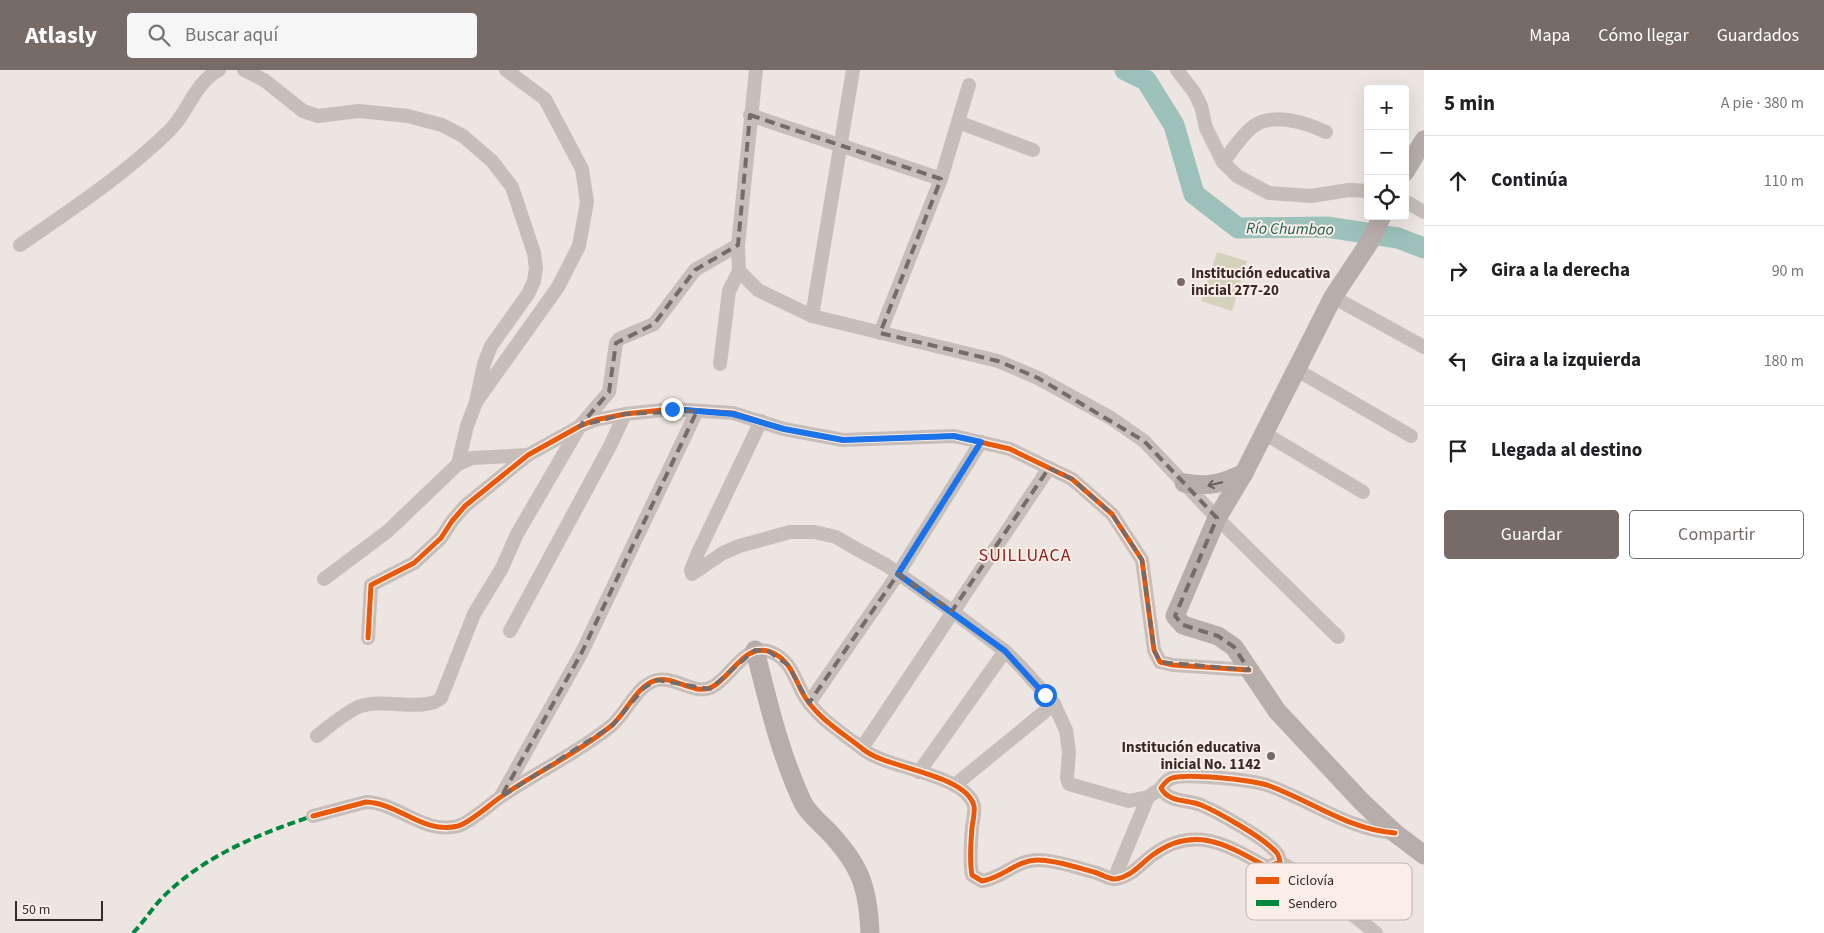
<!DOCTYPE html>
<html lang="es">
<head>
<meta charset="utf-8">
<style>
  :root { --surface:#fff; --page:#f6f6f6; --text:#202124; --muted:#757577; --line:#e0e0e0; --accent:#776b68 }
  body { margin:0; font-family:"Source Sans 3",sans-serif; background:var(--page); color:var(--text) }
  .controls { position:absolute; right:15px; top:15px; display:grid; overflow:hidden; border-radius:5px; box-shadow:0 5px 20px #0002 }
  .controls button { width:45px; height:45px; display:grid; place-items:center; padding:0; border:0; border-bottom:1px solid var(--line); background:var(--surface); color:var(--text); font:25px sans-serif }
  .scale { position:absolute; left:15px; bottom:12px; width:88px; box-sizing:border-box; padding-left:5px; border:2px solid #382927; border-top:0; font-size:14px; line-height:18px; white-space:nowrap; color:#382927; -webkit-text-stroke:4px #fbeee8; paint-order:stroke }
  .stop { position:absolute; width:15px; height:15px; margin:-11px; border:4px solid #1a73e8; border-radius:50%; background:#fff }
  .stop.end { background:#1a73e8; border-color:#fff; box-shadow:0 1px 5px #0008 }
  .list { margin:0; padding:0; list-style:none }
  h2 { display:flex; justify-content:space-between; align-items:center; height:65px; margin:0; padding:0 20px; font-size:21px }
  h2 small { font-size:16px; font-weight:400; color:var(--muted) }
  .list li { display:grid; grid-template-columns:32px 1fr auto; gap:15px; align-items:center; box-sizing:border-box; height:90px; padding:0 20px; border-top:1px solid var(--line) }
  .list b { display:block; font-size:19px; white-space:nowrap }
  .list em { font-size:16px; font-style:normal; color:var(--muted) }
  .actions { display:flex; gap:10px; padding:15px 20px }
  .actions a { flex:1; padding:11px 0; border:1px solid var(--accent); border-radius:5px; text-align:center; font-size:18px; color:var(--accent) }
  .actions .main { background:var(--accent); color:#fff }
  .icon { flex:none; width:28px; height:28px; fill:none; stroke:currentColor; stroke-width:2; stroke-linecap:round; stroke-linejoin:round }
  .map { position:relative; flex:none; width:1424px; height:863px; overflow:hidden }
  header { display:flex; align-items:center; gap:30px; box-sizing:border-box; height:70px; padding:0 25px; background:var(--accent); color:#fff }
  header strong { font-size:24px }
  nav { display:flex; gap:28px; margin-inline-start:auto; font-size:18px }
  .search { width:350px; height:45px; background:var(--page); display:flex; align-items:center; gap:12px; box-sizing:border-box; padding:0 18px; border-radius:5px; color:var(--muted); font-size:19px }
  main { display:flex }
  aside { flex:1; background:var(--surface) }
  .map>svg:first-child { display:block }
  .green { fill:#d3d2ba }
  .lines { fill:none; stroke-linecap:round; stroke-linejoin:round }
  .river { stroke:#9bc1ba; stroke-width:21 }
  .street { stroke:#c7bdb9; stroke-width:14 }
  .secondary { stroke:#b7adaa; stroke-width:19 }
  .quiet { stroke:#00873e; stroke-width:4; stroke-dasharray:8 4; stroke-linecap:butt }
  .cycleway-casing { stroke:#fbeee8; stroke-width:8 }
  .cycleway { stroke:#e8590c; stroke-width:5 }
  .oneway { stroke:#6b5e5b }
  .route { stroke:#1a73e8; stroke-width:6 }
  .marked { fill:none; stroke:#776b68; stroke-width:4; stroke-dasharray:10 6; stroke-linejoin:round }
  .poi-dot { fill:#776b68; stroke:#fbeee8; stroke-width:2 }
  .labels { text-anchor:middle; dominant-baseline:central; stroke-width:4; stroke-linejoin:round; paint-order:stroke }
  .poi-label { font-size:15px; font-weight:bold; fill:#382927; stroke:#fbeee8; text-anchor:start }
  .water-label { font-size:16px; font-style:italic; fill:#1a5c54; stroke:#fbeee8 }
  .quarter-label { font-size:18px; letter-spacing:1px; fill:#8c211b; stroke:#fbeee8 }
  .key { fill:#fbeee8; stroke:#c0b3ae; stroke-width:1 }
  .key-label { font-size:14px; fill:#382927 }
</style>
</head>
<body>
<header>
<strong>Atlasly</strong>
<div class="search"><svg class="icon" aria-label="search" viewBox="0 0 24 24"><circle cx="10" cy="10" r="6"/><path d="M15 15l6 6"/></svg>Buscar aquí</div>
<nav><a>Mapa</a><a>Cómo llegar</a><a>Guardados</a></nav>
</header>
<main>
<div class="map">
<svg width="1424" height="863" viewBox="0 0 1424 863">
  <rect width="100%" height="100%" fill="#ede5e1"/>
  <!-- green -->
  <path class="green" d="M1217,182L1247,191L1232,241L1201,231Z"/>
  <g class="lines">
    <!-- river -->
    <path class="river" d="M1125,0L1146,10L1174,55L1194,124L1238,158L1327,157L1398,168L1424,178"/>
    <!-- street -->
    <g class="street">
      <path d="M244,0L264,10L303,41L318,46L359,41L408,46L442,55L463,66L492,91L512,117L534,183L536,198L534,211L528,224L491,276L484,294L476,332"/>
      <path d="M756,0L738,175L739,201L758,220L812,246L998,291L1038,308L1111,348L1144,371L1217,448L1338,567"/>
      <path d="M1177,0L1194,22L1201,36L1206,58L1223,92L1237,106L1269,123L1311,126L1349,120L1368,121"/>
      <path d="M750,45L941,109"/>
      <path d="M958,52L1033,80"/>
      <path d="M1223,92C1232,81 1242,64 1254,56C1273,42 1307,53 1326,62"/>
      <path d="M1405,131L1424,142"/>
      <path d="M20,175C72,139 124,105 169,61C188,43 194,13 219,0"/>
      <path d="M1333,227L1424,277"/>
      <path d="M812,246L853,0"/>
      <path d="M880,263L941,109L969,15"/>
      <path d="M720,294L729,221L739,201"/>
      <path d="M1297,300L1411,366"/>
      <path d="M761,351L697,485L691,500L692,504L723,483L739,476L790,462H815L836,467L853,477L886,495L952,541L1005,581L1022,598L1054,634L1066,660L1069,682L1067,708L1069,714L1129,731L1148,727L1161,718"/>
      <path d="M1264,363L1363,422"/>
      <path d="M458,394L467,356L476,332L558,217L579,176L587,132L582,99L545,29L506,0"/>
      <path d="M324,509L388,461L458,394L472,388L528,385"/>
      <path d="M510,561L610,376L625,344"/>
      <path d="M368,568L371,515L414,493L441,468L452,451L465,436L492,414L528,385L580,356L595,350L625,344L672,339L733,343L784,359L843,370L954,366L1010,379L1072,409L1112,444L1142,490L1154,580L1160,592L1173,595L1249,600"/>
      <path d="M809,633L898,504L981,372"/>
      <path d="M317,666C330,656 343,644 358,637C383,627 425,643 441,628L474,544L502,498L517,464L580,356L609,322L616,273L619,269L654,254L695,200L738,175"/>
      <path d="M862,678L1049,398"/>
      <path d="M919,702L1005,581"/>
      <path d="M955,715L1054,634"/>
      <path d="M501,726L582,582L697,341"/>
      <path d="M313,746L366,732C399,733 424,765 458,756C471,752 490,734 502,726C537,702 578,683 611,656C627,643 636,615 657,610C675,606 695,626 712,617C732,607 744,572 771,582C789,589 794,606 802,622C815,647 843,663 864,680C888,699 966,704 974,736C975,742 973,751 972,757C971,773 969,789 972,805L982,811C1003,808 1016,790 1038,790C1056,790 1078,798 1094,802C1101,804 1110,810 1116,809C1133,806 1141,793 1154,784C1195,754 1229,776 1267,797L1280,792C1279,786 1278,783 1273,779C1260,766 1218,742 1201,735C1186,729 1169,733 1161,718C1164,714 1166,710 1172,708C1188,703 1250,710 1267,715C1310,730 1349,760 1395,763"/>
      <path d="M1280,792L1303,806L1376,863"/>
      <path d="M1114,809L1148,727"/>
    </g>
    <!-- secondary -->
    <g class="secondary">
      <path d="M1405,102L1424,70"/>
      <path d="M1382,146L1369,173L1333,227L1244,403L1217,448L1175,546L1183,555L1218,566L1234,577L1277,641L1362,732L1395,763L1424,785"/>
      <path d="M1184,413C1209,417 1221,414 1244,403"/>
      <path d="M755,580C768,632 780,684 803,733C808,743 820,753 828,761C860,795 868,816 870,863"/>
    </g>
    <!-- quiet -->
    <path class="quiet" d="M133,863C144,852 152,838 163,827C204,786 258,764 313,746"/>
    <!-- cycleway casing -->
    <g class="cycleway-casing">
      <g id="cycleway">
        <path d="M368,568L371,515L414,493L441,468L452,451L465,436L492,414L528,385L580,356L595,350L625,344L672,339L733,343L784,359L843,370L954,366L1010,379L1072,409L1112,444L1142,490L1154,580L1160,592L1173,595L1249,600"/>
        <path d="M313,746L366,732C399,733 424,765 458,756C471,752 490,734 502,726C537,702 578,683 611,656C627,643 636,615 657,610C675,606 695,626 712,617C732,607 744,572 771,582C789,589 794,606 802,622C815,647 843,663 864,680C888,699 966,704 974,736C975,742 973,751 972,757C971,773 969,789 972,805L982,811C1003,808 1016,790 1038,790C1056,790 1078,798 1094,802C1101,804 1110,810 1116,809C1133,806 1141,793 1154,784C1195,754 1229,776 1267,797L1280,792C1279,786 1278,783 1273,779C1260,766 1218,742 1201,735C1186,729 1169,733 1161,718C1164,714 1166,710 1172,708C1188,703 1250,710 1267,715C1310,730 1349,760 1395,763"/>
      </g>
    </g>
    <!-- cycleway -->
    <use href="#cycleway" class="cycleway"/>
  </g>
  <!-- one-way arrows -->
  <defs><path id="oneway-shaft" d="M-6 0H5M1.5-3L5.5 0L1.5 3" fill="none" stroke-width="1.6" stroke-linecap="round" stroke-linejoin="round" transform="scale(1.25)"/></defs>
  <use class="oneway" href="#oneway-shaft" transform="translate(1215 414) rotate(166)"/>
  <g class="lines">
    <!-- route -->
    <path class="route" d="M672,339L733,344L784,359L843,370L954,366L981,372L898,504L1005,581L1045,625"/>
  </g>
  <!-- marked area -->
  <path class="marked" d="M750,45L941,109L880,263L998,291L1038,308L1144,371L1217,448L1175,546L1183,555L1218,566L1234,577L1249,600L1160,592L1154,580L1142,490L1112,444L1072,409L1049,398L952,541L898,504L809,633L788,595L768,581L755,580L710,619L657,610L644,618L613,655L501,727L582,582L697,341L625,344L580,356L609,322L616,273L654,254L695,200L738,175Z"/>
  <!-- markers -->
  <g class="poi-dot">
    <circle cx="1181" cy="212" r="5"/>
    <circle cx="1271" cy="686" r="5"/>
  </g>
  <g class="labels">
    <!-- poi labels -->
    <g class="poi-label">
      <text x="1191" y="203">Institución educativa<tspan x="1191" dy="17">inicial 277-20</tspan></text>
      <text x="1261" y="677" text-anchor="end">Institución educativa<tspan x="1261" dy="17">inicial No. 1142</tspan></text>
    </g>
    <!-- water labels -->
    <g class="water-label">
      <text transform="translate(1290 159) rotate(1)">Río Chumbao</text>
    </g>
    <!-- quarter labels -->
    <g class="quarter-label">
      <text x="1025" y="485">SUILLUACA</text>
    </g>
  </g>
  <!-- legend -->
  <rect x="1246" y="793" width="166" height="57" rx="8" class="key"/>
  <rect x="1256" y="807" width="23" height="7" fill="#e8590c"/>
  <rect x="1256" y="830" width="23" height="6" fill="#00873e"/>
  <g class="key-label">
    <text x="1288" y="815">Ciclovía</text>
    <text x="1288" y="838">Sendero</text>
  </g>
</svg>
<div class="controls">
<button>+</button>
<button>−</button>
<button><svg class="icon" aria-label="locate" viewBox="0 0 24 24"><circle cx="12" cy="12" r="6"/><path d="M12 2v4M12 18v4M2 12h4M18 12h4"/></svg></button>
</div>
<div class="scale">50 m</div>
<div class="stop" style="left:1045px;top:625px"></div>
<div class="stop end" style="left:672px;top:339px"></div>
</div>
<aside>
<h2>5 min<small>A pie · 380 m</small></h2>
<ul class="list">
<li><svg class="icon" aria-label="ahead" viewBox="0 0 24 24"><path d="M12 20V5M6 11l6-6 6 6"/></svg><div><b>Continúa</b></div><em>110 m</em></li>
<li><svg class="icon" aria-label="right" viewBox="0 0 24 24"><path d="M7 20v-9h11M14 6l5 5-5 5"/></svg><div><b>Gira a la derecha</b></div><em>90 m</em></li>
<li><svg class="icon" aria-label="left" viewBox="0 0 24 24"><path d="M17 20v-9H6M10 6l-5 5 5 5"/></svg><div><b>Gira a la izquierda</b></div><em>180 m</em></li>
<li><svg class="icon" aria-label="arrive" viewBox="0 0 24 24"><path d="M6 21V4h12l-3 4 3 4H6"/></svg><div><b>Llegada al destino</b></div></li>
</ul>
<div class="actions"><a class="main">Guardar</a><a>Compartir</a></div>
</aside>
</main>
</body>
</html>
